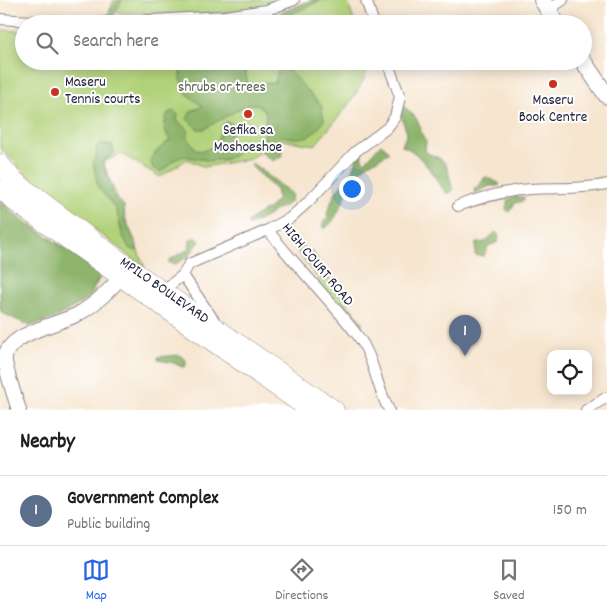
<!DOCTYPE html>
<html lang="en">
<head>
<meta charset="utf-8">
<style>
  :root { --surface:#fff; --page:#f2f2f2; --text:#202124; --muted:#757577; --line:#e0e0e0; --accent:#2563eb }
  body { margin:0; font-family:Dekko,sans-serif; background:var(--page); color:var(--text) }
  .controls { position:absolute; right:15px; bottom:15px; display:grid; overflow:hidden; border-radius:10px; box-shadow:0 2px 12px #0003 }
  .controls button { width:45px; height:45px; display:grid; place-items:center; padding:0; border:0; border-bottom:1px solid var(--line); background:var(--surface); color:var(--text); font:25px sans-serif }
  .you { position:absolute; left:351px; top:188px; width:18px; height:18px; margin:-12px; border:4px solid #fff; border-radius:50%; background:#1a73e8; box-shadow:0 0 0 8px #1a73e833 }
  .badge { display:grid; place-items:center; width:32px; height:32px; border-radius:50%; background:var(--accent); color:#fff; font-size:16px; font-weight:700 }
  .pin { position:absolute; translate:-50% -41px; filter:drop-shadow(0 1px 2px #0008) }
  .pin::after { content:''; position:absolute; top:26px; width:18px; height:15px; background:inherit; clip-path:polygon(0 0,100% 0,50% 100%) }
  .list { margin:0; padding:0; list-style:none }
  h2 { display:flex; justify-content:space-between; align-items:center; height:65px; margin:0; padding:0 20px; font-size:21px }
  h2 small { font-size:16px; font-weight:400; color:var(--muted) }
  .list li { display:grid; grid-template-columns:32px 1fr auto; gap:15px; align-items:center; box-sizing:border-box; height:70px; padding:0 20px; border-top:1px solid var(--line) }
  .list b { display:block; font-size:19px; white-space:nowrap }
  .list p { margin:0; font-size:16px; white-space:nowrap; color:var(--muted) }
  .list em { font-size:16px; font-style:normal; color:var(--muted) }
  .icon { flex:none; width:28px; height:28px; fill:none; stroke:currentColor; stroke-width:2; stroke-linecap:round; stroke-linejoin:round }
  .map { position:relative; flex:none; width:607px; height:410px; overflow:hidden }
  .search { position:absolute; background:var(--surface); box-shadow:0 2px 12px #0003; left:15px; right:15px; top:15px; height:55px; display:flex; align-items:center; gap:12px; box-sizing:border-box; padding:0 18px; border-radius:28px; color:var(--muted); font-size:19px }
  .sheet { height:135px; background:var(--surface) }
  nav { display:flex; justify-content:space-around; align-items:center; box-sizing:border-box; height:70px; border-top:1px solid var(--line); background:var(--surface); font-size:14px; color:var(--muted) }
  nav a { display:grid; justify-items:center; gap:2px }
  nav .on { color:var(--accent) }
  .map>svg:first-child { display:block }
  .green { fill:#b2d27a; stroke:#6a7a5a }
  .forest { fill:#8db46a; stroke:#586b52 }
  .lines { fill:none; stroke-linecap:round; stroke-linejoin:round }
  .street-casing { stroke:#8c8485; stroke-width:12 }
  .secondary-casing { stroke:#8c8485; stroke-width:16 }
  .primary-casing { stroke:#8c8485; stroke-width:18 }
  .highway-casing { stroke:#8c8485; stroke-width:19 }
  .street { stroke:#fff; stroke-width:10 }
  .secondary { stroke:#fff; stroke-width:14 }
  .primary { stroke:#fff; stroke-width:16 }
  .highway { stroke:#fff; stroke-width:18 }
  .poi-dot { fill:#c8321e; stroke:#fff; stroke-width:2 }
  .labels { text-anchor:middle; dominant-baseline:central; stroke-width:4; stroke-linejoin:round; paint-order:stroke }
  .poi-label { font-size:15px; fill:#22223b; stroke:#fff }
  .park-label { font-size:15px; fill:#546051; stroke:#fff }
  .street-label { font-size:15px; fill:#22223b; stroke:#fff }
</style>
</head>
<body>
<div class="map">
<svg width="607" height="410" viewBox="0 0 607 410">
  <rect width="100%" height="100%" fill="#fff"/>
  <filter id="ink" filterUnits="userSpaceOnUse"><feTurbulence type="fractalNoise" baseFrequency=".02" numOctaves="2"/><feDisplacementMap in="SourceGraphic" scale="10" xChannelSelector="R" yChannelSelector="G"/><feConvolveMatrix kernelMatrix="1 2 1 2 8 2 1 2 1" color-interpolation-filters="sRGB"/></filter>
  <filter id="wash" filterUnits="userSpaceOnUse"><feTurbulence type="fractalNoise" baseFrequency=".0096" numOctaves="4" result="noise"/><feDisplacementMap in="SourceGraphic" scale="20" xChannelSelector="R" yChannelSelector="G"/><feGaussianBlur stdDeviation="1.12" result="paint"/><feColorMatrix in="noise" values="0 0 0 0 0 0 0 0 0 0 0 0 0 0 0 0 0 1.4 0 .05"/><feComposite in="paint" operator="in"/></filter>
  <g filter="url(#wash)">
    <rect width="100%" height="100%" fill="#f6e5cf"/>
    <!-- green -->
    <g class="green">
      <path d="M114,0H282C236,22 160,13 109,12Z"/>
      <path d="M313,0H347L355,24H228L267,18Z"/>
      <path d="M0,30L24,31V61H368C371,83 329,128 315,145L283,140L248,159L204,167L187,159L160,177L122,154L103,162L145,268L38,186L0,148Z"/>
      <path d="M291,239L314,253L341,296L362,322V330L352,322L330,295L291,243Z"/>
    </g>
    <!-- forest -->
    <g class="forest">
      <path d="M119,0H122L114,14L117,17L156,16L99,18L107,15Z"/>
      <path d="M311,0H322L280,19L274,16Z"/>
      <path d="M181,61H243L248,84L275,83L278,69L289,71L321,105L324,120C312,141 301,139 279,136L283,155L273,161L263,154L266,112L256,104L246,105L204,129H197L187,119L191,111L203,106C184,95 177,83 181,61Z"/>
      <path d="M399,104C405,107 415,115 418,122C422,129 420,134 426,141L425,151C430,156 438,156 443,161C450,167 448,181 454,189L450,193H446C434,177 420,151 402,146L407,133L399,110Z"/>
      <path d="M174,111L178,115L177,121L188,129L187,137L196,150C214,153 219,139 222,125L226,122L231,123L233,128L230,133L236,149L235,155L226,159L210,161L185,156L174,160L161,172L153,168L150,159C157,151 162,146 170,140C164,130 163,123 168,113Z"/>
      <path d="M100,143L112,145L114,153L103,162L113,194L124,206L125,219L137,245V251L129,248L122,234L116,209L98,187L93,162L97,155L96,148Z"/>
      <path d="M381,144L388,150V153C379,159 365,164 358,173C346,187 339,221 324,229L322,224L328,217L327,214L334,195L355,166L358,151L361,149L362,159L365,162Z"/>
      <path d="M252,163L291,193C294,207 281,205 273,212C266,218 258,221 249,225L247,223C256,212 270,212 278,198L276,190L252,167Z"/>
      <path d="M485,177L499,183V186H490L475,193L474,188L479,186Z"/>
      <path d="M514,197H524V201L515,203L509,212L506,209L508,200Z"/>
      <path d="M0,200L17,216L102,273L88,299L53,319L30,326L2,313L0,308Z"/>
      <path d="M496,232L499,236L498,242L488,246L484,256L475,255L476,243L485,242Z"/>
      <path d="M195,237L200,241L188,257L175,264L169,263V260L189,249L190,240Z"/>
      <path d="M179,355L186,360V366L182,367L174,363L158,360V357Z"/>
    </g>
  </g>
  <g filter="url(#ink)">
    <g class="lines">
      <!-- street casing -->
      <g class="street-casing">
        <g id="street">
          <path d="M366,0L374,24"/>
          <path d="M548,10L563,0"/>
          <path d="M0,19L79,24L224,16L267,10L294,0"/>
          <path d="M458,206C482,197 504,191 530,189C556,187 581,190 607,184"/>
          <path d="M268,230L290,218L309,201L355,152L387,128L395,117L400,97L387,61"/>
          <path d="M162,291L183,275"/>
          <path d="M215,322L183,275L189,264L268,230C296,267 330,299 358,336C374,357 376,386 389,410"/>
          <path d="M586,410L607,397"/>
        </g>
      </g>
      <!-- secondary casing -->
      <g class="secondary-casing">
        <path id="secondary" d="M19,410C16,400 4,366 5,358C7,333 60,324 78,314C98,303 113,286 128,270"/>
      </g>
      <!-- primary casing -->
      <g class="primary-casing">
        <g id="primary">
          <path d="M542,0L557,24"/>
          <path d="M583,61L607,96"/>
        </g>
      </g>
      <!-- highway casing -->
      <g class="highway-casing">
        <g id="highway">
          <path d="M0,163L13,179L130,268L335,410"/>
          <path d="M0,188L14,202L309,410"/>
        </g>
      </g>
      <!-- street -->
      <use href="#street" class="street"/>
      <!-- secondary -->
      <use href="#secondary" class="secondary"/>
      <!-- primary -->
      <use href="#primary" class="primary"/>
      <!-- highway -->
      <use href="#highway" class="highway"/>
    </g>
  </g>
  <!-- markers -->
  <g class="poi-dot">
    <circle cx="553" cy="84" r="5"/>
    <circle cx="55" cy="92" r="5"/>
    <circle cx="248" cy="114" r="5"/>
  </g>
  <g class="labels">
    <!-- poi labels -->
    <g class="poi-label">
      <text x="65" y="83" text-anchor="start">Maseru<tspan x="65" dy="17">Tennis courts</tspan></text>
      <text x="553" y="101">Maseru<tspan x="553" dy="17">Book Centre</tspan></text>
      <text x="248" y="131">Sefika sa<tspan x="248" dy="17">Moshoeshoe</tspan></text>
    </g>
    <!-- park labels -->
    <g class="park-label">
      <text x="222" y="88">shrubs or trees</text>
    </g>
    <!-- street labels -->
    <g class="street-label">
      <text transform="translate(317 265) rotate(50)">HIGH COURT ROAD</text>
      <text transform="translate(164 291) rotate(35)">MPILO BOULEVARD</text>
    </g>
  </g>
</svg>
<div class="controls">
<button><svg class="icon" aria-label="locate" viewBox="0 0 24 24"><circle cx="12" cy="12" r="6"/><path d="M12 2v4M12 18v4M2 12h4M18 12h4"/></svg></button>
</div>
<div class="you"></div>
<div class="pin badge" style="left:465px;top:356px;background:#5c6f8a">1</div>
<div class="search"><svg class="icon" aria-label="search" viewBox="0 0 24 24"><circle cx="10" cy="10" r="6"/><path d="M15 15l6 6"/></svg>Search here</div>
</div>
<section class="sheet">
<h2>Nearby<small></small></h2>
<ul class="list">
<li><span class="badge" style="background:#5c6f8a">1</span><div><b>Government Complex</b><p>Public building</p></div><em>150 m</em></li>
</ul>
</section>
<nav>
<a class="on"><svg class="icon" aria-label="map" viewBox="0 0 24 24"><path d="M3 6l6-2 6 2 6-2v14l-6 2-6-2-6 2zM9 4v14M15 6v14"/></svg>Map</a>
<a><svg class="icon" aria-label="directions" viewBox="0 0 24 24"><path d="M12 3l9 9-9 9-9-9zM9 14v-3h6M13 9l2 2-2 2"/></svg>Directions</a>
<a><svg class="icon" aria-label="saved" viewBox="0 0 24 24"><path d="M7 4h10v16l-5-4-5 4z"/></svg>Saved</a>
</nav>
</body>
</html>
